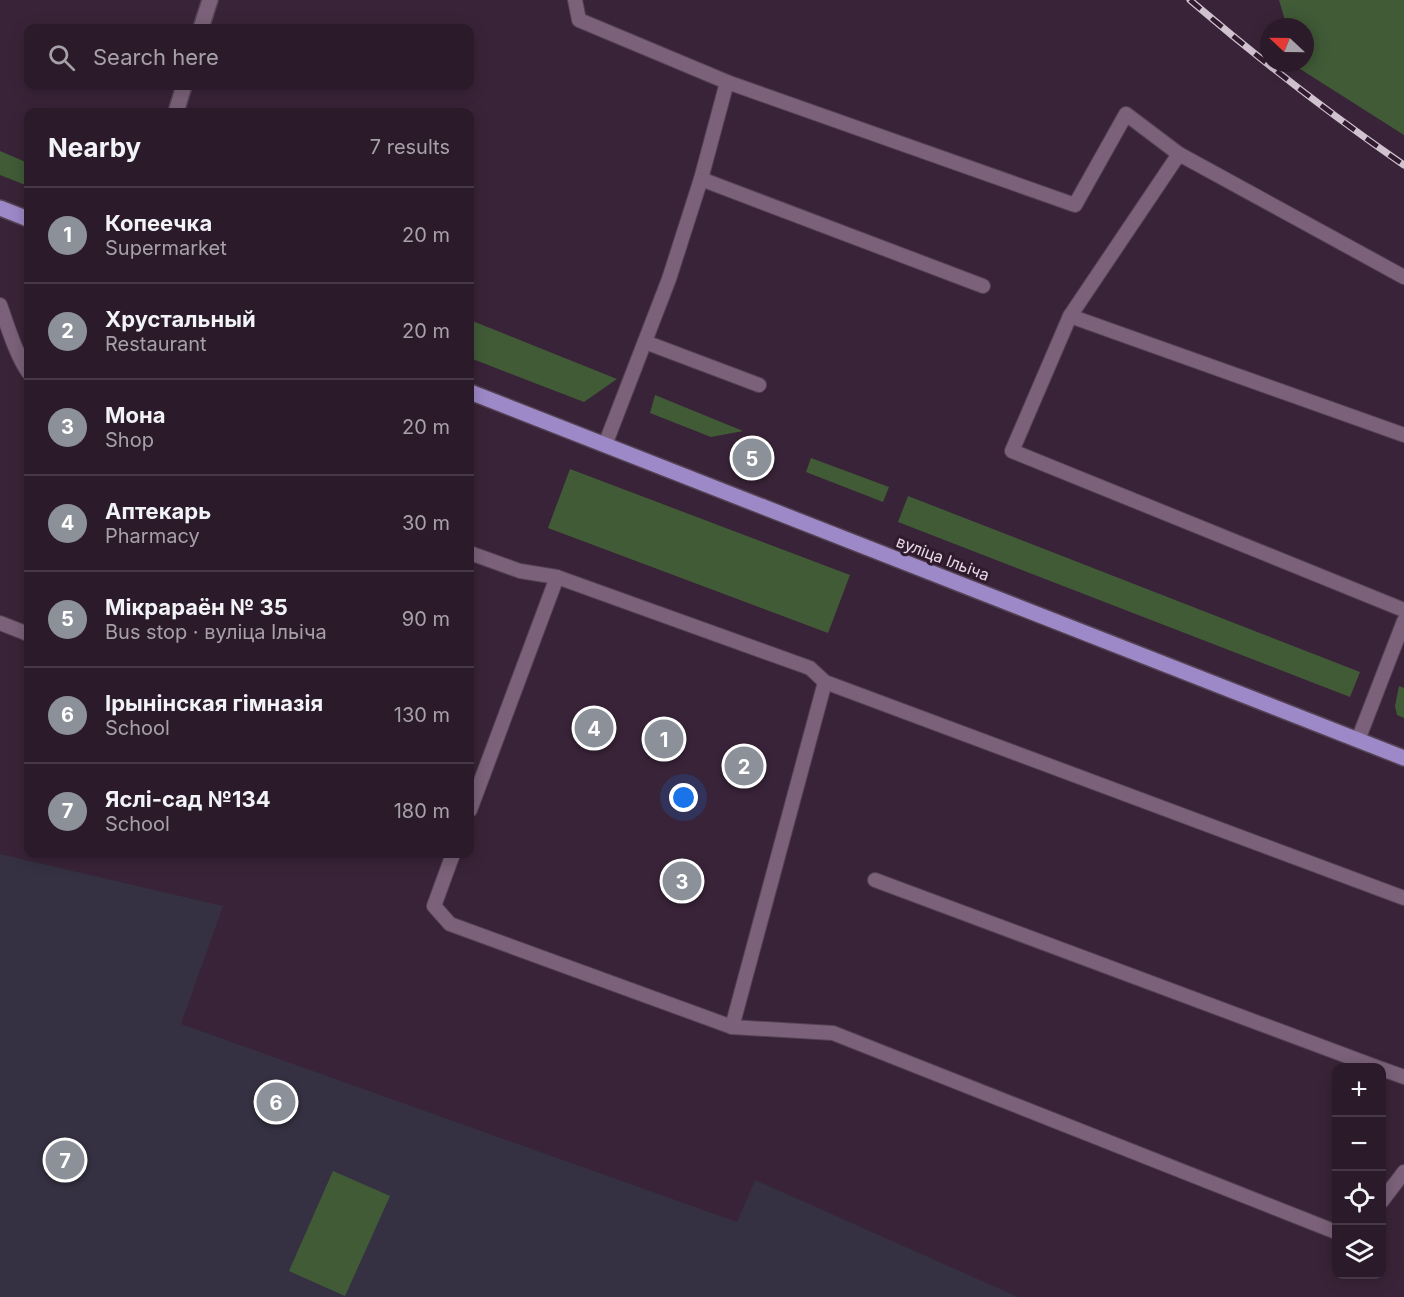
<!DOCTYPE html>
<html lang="en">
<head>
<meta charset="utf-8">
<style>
  :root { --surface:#2b1a2a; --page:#332332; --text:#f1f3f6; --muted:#a6a1a8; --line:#473847; --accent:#8c9099 }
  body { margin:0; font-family:Inter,sans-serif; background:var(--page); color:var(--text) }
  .controls { position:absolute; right:18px; bottom:18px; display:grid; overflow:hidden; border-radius:12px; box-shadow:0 3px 15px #0003 }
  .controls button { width:54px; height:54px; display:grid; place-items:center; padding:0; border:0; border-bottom:2px solid var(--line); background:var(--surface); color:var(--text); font:30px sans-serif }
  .compass { position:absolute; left:1260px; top:18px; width:54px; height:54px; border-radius:50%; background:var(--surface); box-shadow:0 3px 15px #0003; rotate:292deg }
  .you { position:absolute; left:684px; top:798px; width:21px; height:21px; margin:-15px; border:4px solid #fff; border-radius:50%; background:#1a73e8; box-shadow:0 0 0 9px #1a73e833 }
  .badge { display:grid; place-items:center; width:39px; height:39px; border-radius:50%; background:var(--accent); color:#fff; font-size:20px; font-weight:700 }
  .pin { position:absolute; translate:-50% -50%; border:3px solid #fff; box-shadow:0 2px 6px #0006 }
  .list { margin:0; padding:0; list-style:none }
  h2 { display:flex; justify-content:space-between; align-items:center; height:78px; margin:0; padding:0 24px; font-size:26px }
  h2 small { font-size:20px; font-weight:400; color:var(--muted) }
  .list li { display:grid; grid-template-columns:39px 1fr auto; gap:18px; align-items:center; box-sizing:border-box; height:96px; padding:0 24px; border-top:2px solid var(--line) }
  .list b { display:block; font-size:22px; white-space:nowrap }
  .list p { margin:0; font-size:20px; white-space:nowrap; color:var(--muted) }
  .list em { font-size:20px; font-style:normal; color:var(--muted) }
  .icon { flex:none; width:33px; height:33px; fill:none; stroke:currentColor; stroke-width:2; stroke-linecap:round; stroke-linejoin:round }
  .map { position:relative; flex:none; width:1404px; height:1297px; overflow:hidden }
  .search { position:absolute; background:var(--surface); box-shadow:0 3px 15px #0003; left:24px; top:24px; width:450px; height:66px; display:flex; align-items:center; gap:15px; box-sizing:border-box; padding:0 21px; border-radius:12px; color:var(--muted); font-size:22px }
  .panel { position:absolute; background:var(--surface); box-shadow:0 3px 15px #0003; left:24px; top:108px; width:450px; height:750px; border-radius:12px }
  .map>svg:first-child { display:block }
  .education { fill:#353142 }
  .green { fill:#415b37 }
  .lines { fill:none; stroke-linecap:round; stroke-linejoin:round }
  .lane-casing { stroke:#544253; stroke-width:16 }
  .street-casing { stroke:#544253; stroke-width:18 }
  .primary-casing { stroke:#544253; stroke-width:18 }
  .lane { stroke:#7b627a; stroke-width:14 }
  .street { stroke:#7b627a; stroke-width:15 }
  .primary { stroke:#9d89c7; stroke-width:15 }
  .rail-casing { stroke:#d1c2d0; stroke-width:7 }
  .rail { stroke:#2f1a2e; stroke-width:4.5; stroke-dasharray:14; stroke-linecap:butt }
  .labels { text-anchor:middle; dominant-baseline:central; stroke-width:6; stroke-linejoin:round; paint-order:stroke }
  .street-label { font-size:16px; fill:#e8dae7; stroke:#2f1a2e }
</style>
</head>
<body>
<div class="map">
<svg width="1404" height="1297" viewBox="0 0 1404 1297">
  <rect width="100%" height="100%" fill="#392338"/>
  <!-- education -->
  <path class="education" d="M0,854L223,906L181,1024L737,1222L755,1180L1018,1297H0Z"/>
  <!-- green -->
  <g class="green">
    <path d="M1279,0H1404V135L1297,67L1296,63H1305V27H1287Z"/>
    <path d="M0,151L28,163V186L0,175Z"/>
    <path d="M470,320L617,379L584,402L470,358Z"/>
    <path d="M655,395L743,431L711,437L650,413Z"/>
    <path d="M811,458L889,487L883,502L806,472Z"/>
    <path d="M570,469L850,575L828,633L548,528Z"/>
    <path d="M908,496L1360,672L1350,697L898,522Z"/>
    <path d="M1399,686L1404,688V718L1397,715L1395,706Z"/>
    <path d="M333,1171L390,1196L345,1296L289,1271Z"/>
  </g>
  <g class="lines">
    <!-- lane casing -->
    <g class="lane-casing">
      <g id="lane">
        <path d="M575,0L579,20L727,82L701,179L669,279L605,445"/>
        <path d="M727,82L1075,205L1126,114L1179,154"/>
        <path d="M701,179L983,286"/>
        <path d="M0,305C8,327 15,352 28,372"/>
        <path d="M1070,316L1179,154L1404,277"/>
        <path d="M645,342L759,385"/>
        <path d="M1404,435L1070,316L1012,451L1404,610"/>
        <path d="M470,553L520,571L557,577L810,668L825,682L1404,898"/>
        <path d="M0,623L28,634"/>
        <path d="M1358,740L1404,621"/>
        <path d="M470,810L557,577"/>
        <path d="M453,854L434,906L450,924L732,1027L833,1033L1336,1232"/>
        <path d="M875,880L1379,1068"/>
        <path d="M732,1027L825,682"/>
        <path d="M1382,1069L1404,1077"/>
        <path d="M1382,1201L1404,1172"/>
      </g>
    </g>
    <!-- street casing -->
    <g class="street-casing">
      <g id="street">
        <path d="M201,28L210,0"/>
        <path d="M176,112L184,86"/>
      </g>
    </g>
    <!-- primary casing -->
    <g class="primary-casing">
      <g id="primary">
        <path d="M0,208L28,219"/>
        <path d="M470,392L1404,758"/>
      </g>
    </g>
    <!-- lane -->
    <use href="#lane" class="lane"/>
    <!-- street -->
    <use href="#street" class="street"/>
    <!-- primary -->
    <use href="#primary" class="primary"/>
    <!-- rail casing -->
    <g class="rail-casing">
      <path id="rail" d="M1190,0C1259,59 1330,114 1404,165"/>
    </g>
    <!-- rail -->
    <use href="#rail" class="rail"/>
  </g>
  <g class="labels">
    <!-- street labels -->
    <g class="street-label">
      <text transform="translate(943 558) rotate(21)">вуліца Ільіча</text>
    </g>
  </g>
</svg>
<div class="controls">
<button>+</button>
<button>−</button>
<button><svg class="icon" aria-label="locate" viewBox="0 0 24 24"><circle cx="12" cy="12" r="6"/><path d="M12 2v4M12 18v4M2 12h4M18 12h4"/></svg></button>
<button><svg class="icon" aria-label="layers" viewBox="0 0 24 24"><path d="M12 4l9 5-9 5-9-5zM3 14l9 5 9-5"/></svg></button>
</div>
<svg class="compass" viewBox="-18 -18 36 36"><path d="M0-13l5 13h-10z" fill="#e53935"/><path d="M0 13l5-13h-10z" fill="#a6a1a8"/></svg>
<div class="you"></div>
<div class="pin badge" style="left:664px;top:739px">1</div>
<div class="pin badge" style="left:744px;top:766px">2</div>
<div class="pin badge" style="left:682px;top:881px">3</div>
<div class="pin badge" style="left:594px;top:728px">4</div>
<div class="pin badge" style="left:752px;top:458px">5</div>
<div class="pin badge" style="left:276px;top:1102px">6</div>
<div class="pin badge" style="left:65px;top:1160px">7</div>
<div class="search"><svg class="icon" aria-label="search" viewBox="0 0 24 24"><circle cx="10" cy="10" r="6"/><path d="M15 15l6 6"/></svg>Search here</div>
<section class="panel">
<h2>Nearby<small>7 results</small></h2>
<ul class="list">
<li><span class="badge">1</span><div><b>Копеечка</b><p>Supermarket</p></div><em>20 m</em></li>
<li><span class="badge">2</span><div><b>Хрустальный</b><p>Restaurant</p></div><em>20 m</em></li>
<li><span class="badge">3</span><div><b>Мона</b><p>Shop</p></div><em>20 m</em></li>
<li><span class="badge">4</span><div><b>Аптекарь</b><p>Pharmacy</p></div><em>30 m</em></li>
<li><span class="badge">5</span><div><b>Мікрараён № 35</b><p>Bus stop · вуліца Ільіча</p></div><em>90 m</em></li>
<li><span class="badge">6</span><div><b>Ірынінская гімназія</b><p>School</p></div><em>130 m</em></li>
<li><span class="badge">7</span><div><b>Яслі-сад №134</b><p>School</p></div><em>180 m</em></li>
</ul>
</section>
</div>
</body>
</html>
